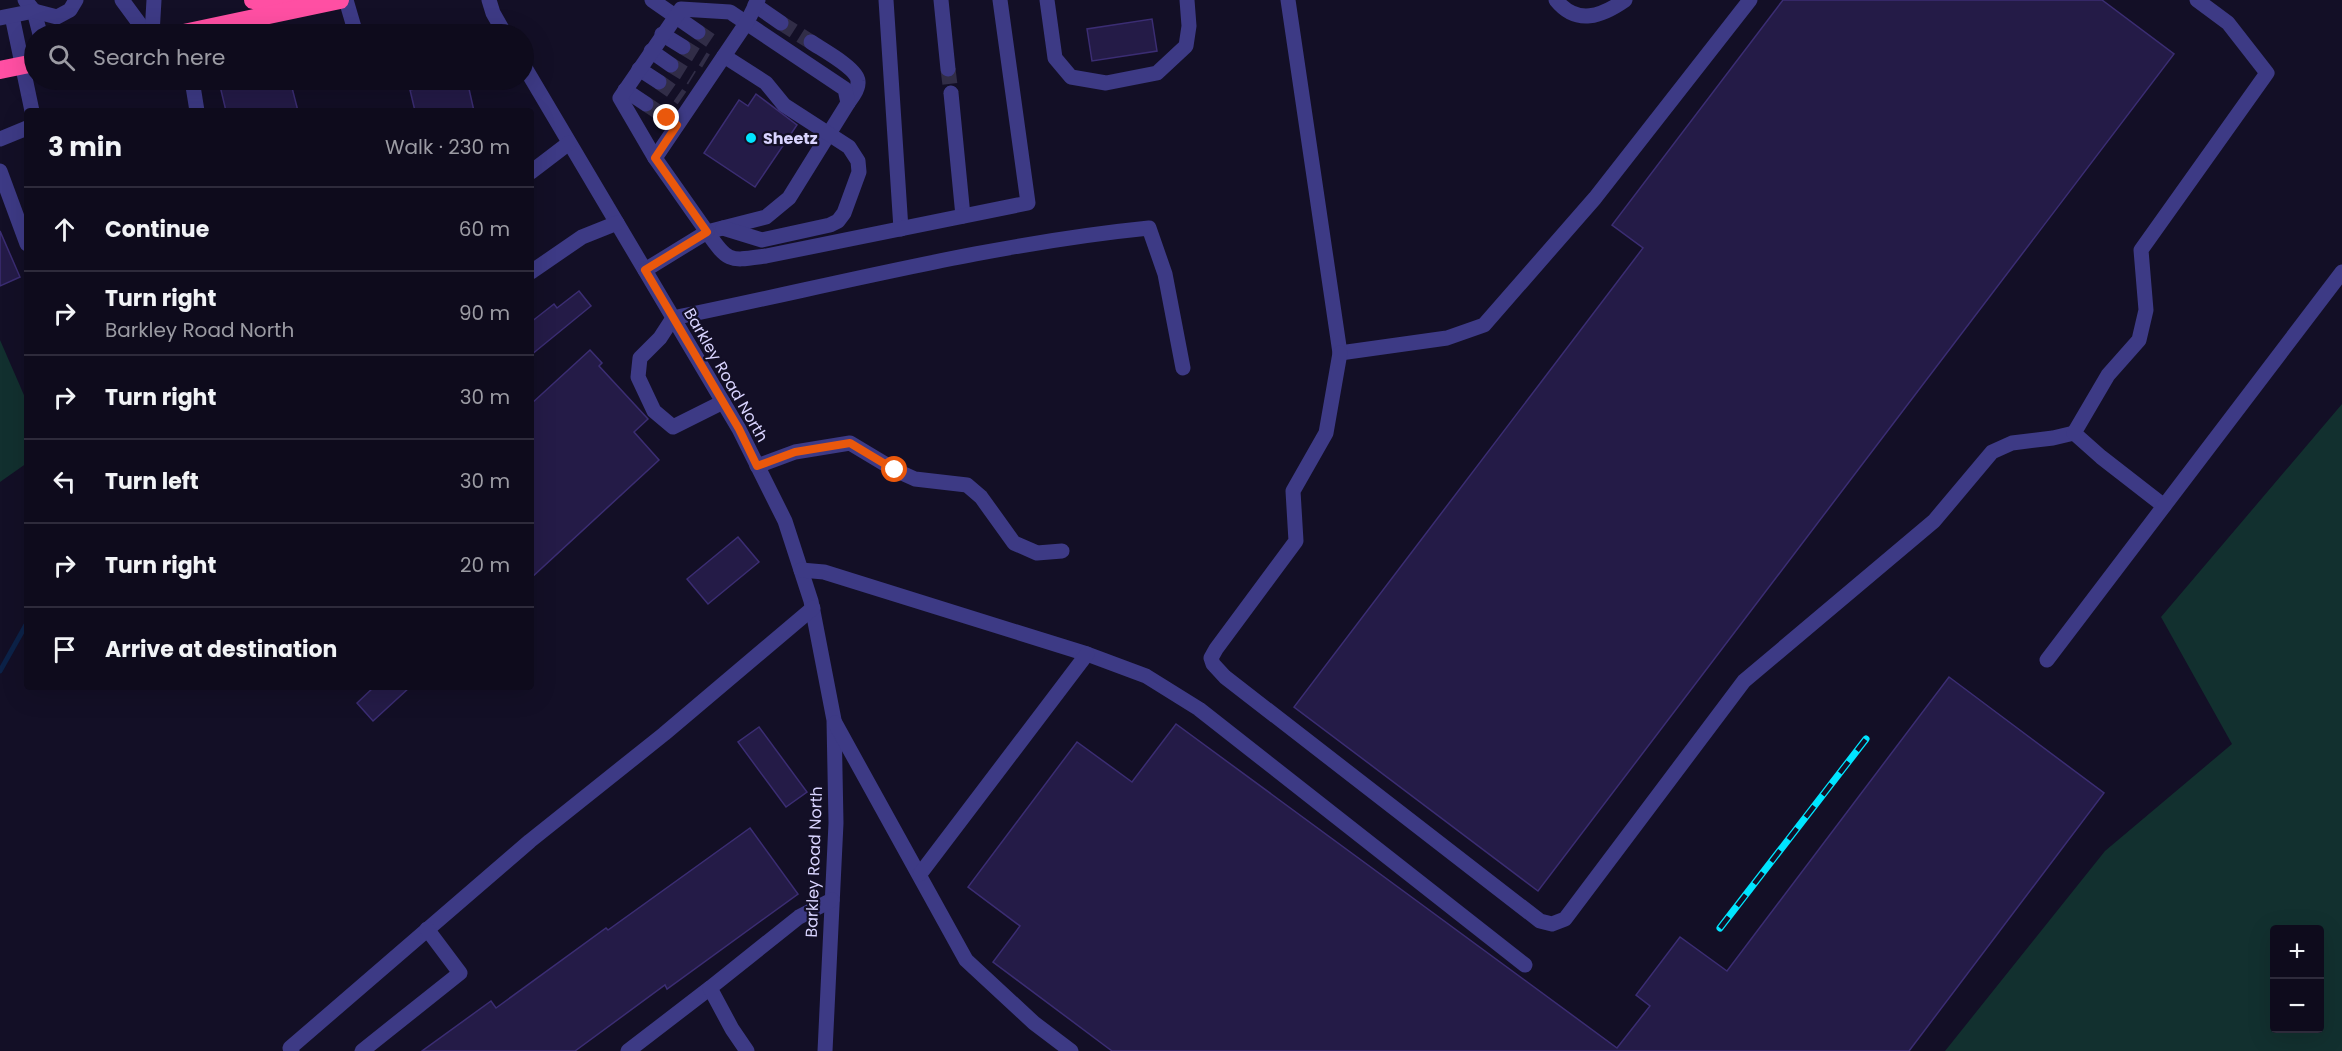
<!DOCTYPE html>
<html lang="en">
<head>
<meta charset="utf-8">
<style>
  :root { --surface:#0e0b1c; --page:#171425; --text:#f1f3f6; --muted:#9b9ba3; --line:#2e2b3b }
  body { margin:0; font-family:Poppins,sans-serif; background:var(--page); color:var(--text) }
  .controls { position:absolute; right:18px; bottom:18px; display:grid; overflow:hidden; border-radius:6px; box-shadow:0 6px 24px #0002 }
  .controls button { width:54px; height:54px; display:grid; place-items:center; padding:0; border:0; border-bottom:2px solid var(--line); background:var(--surface); color:var(--text); font:30px sans-serif }
  .stop { position:absolute; width:18px; height:18px; margin:-14px; border:4px solid #ea580c; border-radius:50%; background:#fff }
  .stop.end { background:#ea580c; border-color:#fff; box-shadow:0 2px 6px #0008 }
  .list { margin:0; padding:0; list-style:none }
  h2 { display:flex; justify-content:space-between; align-items:center; height:78px; margin:0; padding:0 24px; font-size:26px }
  h2 small { font-size:20px; font-weight:400; color:var(--muted) }
  .list li { display:grid; grid-template-columns:39px 1fr auto; gap:18px; align-items:center; box-sizing:border-box; height:84px; padding:0 24px; border-top:2px solid var(--line) }
  .list b { display:block; font-size:22px; white-space:nowrap }
  .list p { margin:0; font-size:20px; white-space:nowrap; color:var(--muted) }
  .list em { font-size:20px; font-style:normal; color:var(--muted) }
  .icon { flex:none; width:33px; height:33px; fill:none; stroke:currentColor; stroke-width:2; stroke-linecap:round; stroke-linejoin:round }
  .map { position:relative; flex:none; width:2342px; height:1051px; overflow:hidden }
  .search { position:absolute; background:var(--surface); box-shadow:0 6px 24px #0002; left:24px; top:24px; width:510px; height:66px; display:flex; align-items:center; gap:15px; box-sizing:border-box; padding:0 21px; border-radius:33px; color:var(--muted); font-size:22px }
  .panel { position:absolute; background:var(--surface); box-shadow:0 6px 24px #0002; left:24px; top:108px; width:510px; height:582px; border-radius:6px }
  .map>svg:first-child { display:block }
  .green { fill:#12302f; fill-rule:evenodd }
  .lines { fill:none; stroke-linecap:round; stroke-linejoin:round }
  .stream { stroke:#0c2248; stroke-width:5 }
  .building { fill:#241b47; stroke:#3b2d73; stroke-width:1.5 }
  .minor-tunnel { stroke:#312d47; stroke-width:15; stroke-dasharray:15 8; stroke-linecap:butt }
  .minor { stroke:#3d3a85; stroke-width:15 }
  .highway { stroke:#ff4fa3; stroke-width:18 }
  .rail-casing { stroke:#00e5ff; stroke-width:7 }
  .rail { stroke:#130f26; stroke-width:4.5; stroke-dasharray:14; stroke-linecap:butt }
  .route { stroke:#ea580c; stroke-width:8 }
  .poi-dot { fill:#00e5ff; stroke:#130f26; stroke-width:2 }
  .labels { text-anchor:middle; dominant-baseline:central; stroke-width:4.5; stroke-linejoin:round; paint-order:stroke }
  .poi-label { font-size:16px; font-weight:bold; fill:#d9d4ff; stroke:#130f26; text-anchor:start }
  .street-label { font-size:16px; fill:#d9d4ff; stroke:#130f26 }
</style>
</head>
<body>
<div class="map">
<svg width="2342" height="1051" viewBox="0 0 2342 1051">
  <rect width="100%" height="100%" fill="#130f26"/>
  <!-- green -->
  <g class="green">
    <path d="M0,340L27,402V463L0,482Z"/>
    <path d="M2342,404V1051H1945L2105,851L2232,744L2161,617ZM2274,930H2320V1028H2274Z"/>
  </g>
  <g class="lines">
    <!-- stream -->
    <path class="stream" d="M0,671L27,623"/>
  </g>
  <!-- building -->
  <g class="building">
    <path d="M1783,0H2102L2174,54L1538,891L1294,707L1643,248L1612,225Z"/>
    <path d="M1152,19L1157,51L1092,61L1087,29Z"/>
    <path d="M243,80H290L298,111H226L220,86Z"/>
    <path d="M455,80H467L474,111H415L410,90Z"/>
    <path d="M756,94L797,125L755,187L704,153L739,100L748,106Z"/>
    <path d="M0,231L20,277L0,286Z"/>
    <path d="M579,291L591,306L531,355V322L554,304L557,308Z"/>
    <path d="M590,350L602,363L599,366L648,419L634,432L659,460L531,578V404Z"/>
    <path d="M738,537L759,562L708,604L687,579Z"/>
    <path d="M1949,677L2104,793L1909,1051H1112L993,962L1020,926L968,887L1077,742L1132,782L1176,724L1617,1048L1650,1006L1636,995L1680,937L1727,971Z"/>
    <path d="M374,687H410L373,721L357,703Z"/>
    <path d="M759,727L807,792L786,807L738,742Z"/>
    <path d="M750,828L798,894L667,989L665,985L575,1051H422L491,1001L496,1008L606,928L608,930Z"/>
  </g>
  <g class="lines">
    <!-- minor-tunnel -->
    <g class="minor-tunnel">
      <path d="M781,23L811,42"/>
      <path d="M698,32L717,45"/>
      <path d="M683,47L706,61"/>
      <path d="M671,65L692,78"/>
      <path d="M948,69L951,93"/>
      <path d="M659,82L682,98"/>
      <path d="M646,104L667,118"/>
    </g>
    <!-- minor -->
    <g class="minor">
      <path d="M25,0L34,11L40,34"/>
      <path d="M122,0L147,34"/>
      <path d="M346,0L356,34"/>
      <path d="M489,0L493,13L505,34"/>
      <path d="M652,0L698,32"/>
      <path d="M886,0L901,229"/>
      <path d="M941,0L948,69"/>
      <path d="M1047,0L1055,58L1071,77L1106,83L1157,73L1186,46L1189,26L1187,0"/>
      <path d="M1288,0L1340,353L1447,338L1484,325L1595,198L1750,0"/>
      <path d="M1556,0C1577,26 1602,16 1625,0"/>
      <path d="M755,5L781,23"/>
      <path d="M12,16L32,111"/>
      <path d="M0,18L34,11L57,17L70,10L76,0"/>
      <path d="M152,34L154,0"/>
      <path d="M662,34L683,47"/>
      <path d="M811,42C821,49 857,68 858,81C859,89 852,97 848,103"/>
      <path d="M651,51L671,65"/>
      <path d="M524,66L739,429L785,521L811,601L834,720L836,823L825,1051"/>
      <path d="M639,69L659,82"/>
      <path d="M192,80L197,111"/>
      <path d="M625,90L646,104"/>
      <path d="M951,93L963,216"/>
      <path d="M0,139L27,128"/>
      <path d="M655,158L620,98L681,9L730,12L845,89L848,103L789,198L766,217L707,232C729,263 729,261 766,256L1028,203L1000,0"/>
      <path d="M0,171L27,244"/>
      <path d="M531,172L569,143"/>
      <path d="M723,228L762,240L830,225L838,221L844,213L859,172L858,161L849,147L784,105L766,83L724,56"/>
      <path d="M645,270L707,232L655,158L747,22L758,0"/>
      <path d="M531,272L582,237L617,223"/>
      <path d="M1340,353L1326,433L1293,491L1296,541L1216,649L1211,658L1213,664L1225,677L1540,921L1552,924L1565,919L1744,681L1934,521L1992,452L2012,443L2053,438L2074,433"/>
      <path d="M723,402L673,427L654,411L638,377L640,358L660,338L673,318C831,286 989,244 1149,228L1165,274L1183,368"/>
      <path d="M757,466L795,452L850,443L895,470L915,479L967,485L981,497L1014,543L1037,553L1062,551"/>
      <path d="M2164,506L2101,457L2074,433L2108,375L2139,340L2146,310L2141,250L2267,73L2228,23L2197,0"/>
      <path d="M801,570L824,572L1087,654L1146,676L1199,709L1525,965"/>
      <path d="M2047,660L2342,272"/>
      <path d="M835,723L966,960L1034,1023L1071,1051"/>
      <path d="M920,874L1087,654"/>
      <path d="M292,1051L290,1048L530,841L664,734L813,608"/>
      <path d="M362,1051L460,973L427,929"/>
      <path d="M628,1051L710,988"/>
      <path d="M747,1051L732,1029L710,988L799,917L832,900"/>
    </g>
    <!-- highway -->
    <g class="highway">
      <path d="M253,0L292,7"/>
      <path d="M179,34L340,0"/>
      <path d="M0,70L34,63"/>
    </g>
    <!-- rail casing -->
    <g class="rail-casing">
      <path id="rail" d="M1720,928L1866,739"/>
    </g>
    <!-- rail -->
    <use href="#rail" class="rail"/>
  </g>
  <g class="lines">
    <!-- route -->
    <path class="route" d="M667,118L677,125L655,158L707,232L645,270L739,429L757,466L795,452L850,443L895,470"/>
  </g>
  <!-- markers -->
  <circle class="poi-dot" cx="751" cy="138" r="6"/>
  <g class="labels">
    <!-- poi labels -->
    <g class="poi-label">
      <text x="763" y="138">Sheetz</text>
    </g>
    <!-- street labels -->
    <g class="street-label">
      <text transform="translate(726 375) rotate(60)">Barkley Road North</text>
      <text transform="translate(814 862) rotate(-88)">Barkley Road North</text>
    </g>
  </g>
</svg>
<div class="controls">
<button>+</button>
<button>−</button>
</div>
<div class="stop" style="left:895px;top:470px"></div>
<div class="stop end" style="left:667px;top:118px"></div>
<div class="search"><svg class="icon" aria-label="search" viewBox="0 0 24 24"><circle cx="10" cy="10" r="6"/><path d="M15 15l6 6"/></svg>Search here</div>
<section class="panel">
<h2>3 min<small>Walk · 230 m</small></h2>
<ul class="list">
<li><svg class="icon" aria-label="ahead" viewBox="0 0 24 24"><path d="M12 20V5M6 11l6-6 6 6"/></svg><div><b>Continue</b></div><em>60 m</em></li>
<li><svg class="icon" aria-label="right" viewBox="0 0 24 24"><path d="M7 20v-9h11M14 6l5 5-5 5"/></svg><div><b>Turn right</b><p>Barkley Road North</p></div><em>90 m</em></li>
<li><svg class="icon" aria-label="right" viewBox="0 0 24 24"><path d="M7 20v-9h11M14 6l5 5-5 5"/></svg><div><b>Turn right</b></div><em>30 m</em></li>
<li><svg class="icon" aria-label="left" viewBox="0 0 24 24"><path d="M17 20v-9H6M10 6l-5 5 5 5"/></svg><div><b>Turn left</b></div><em>30 m</em></li>
<li><svg class="icon" aria-label="right" viewBox="0 0 24 24"><path d="M7 20v-9h11M14 6l5 5-5 5"/></svg><div><b>Turn right</b></div><em>20 m</em></li>
<li><svg class="icon" aria-label="arrive" viewBox="0 0 24 24"><path d="M6 21V4h12l-3 4 3 4H6"/></svg><div><b>Arrive at destination</b></div></li>
</ul>
</section>
</div>
</body>
</html>
